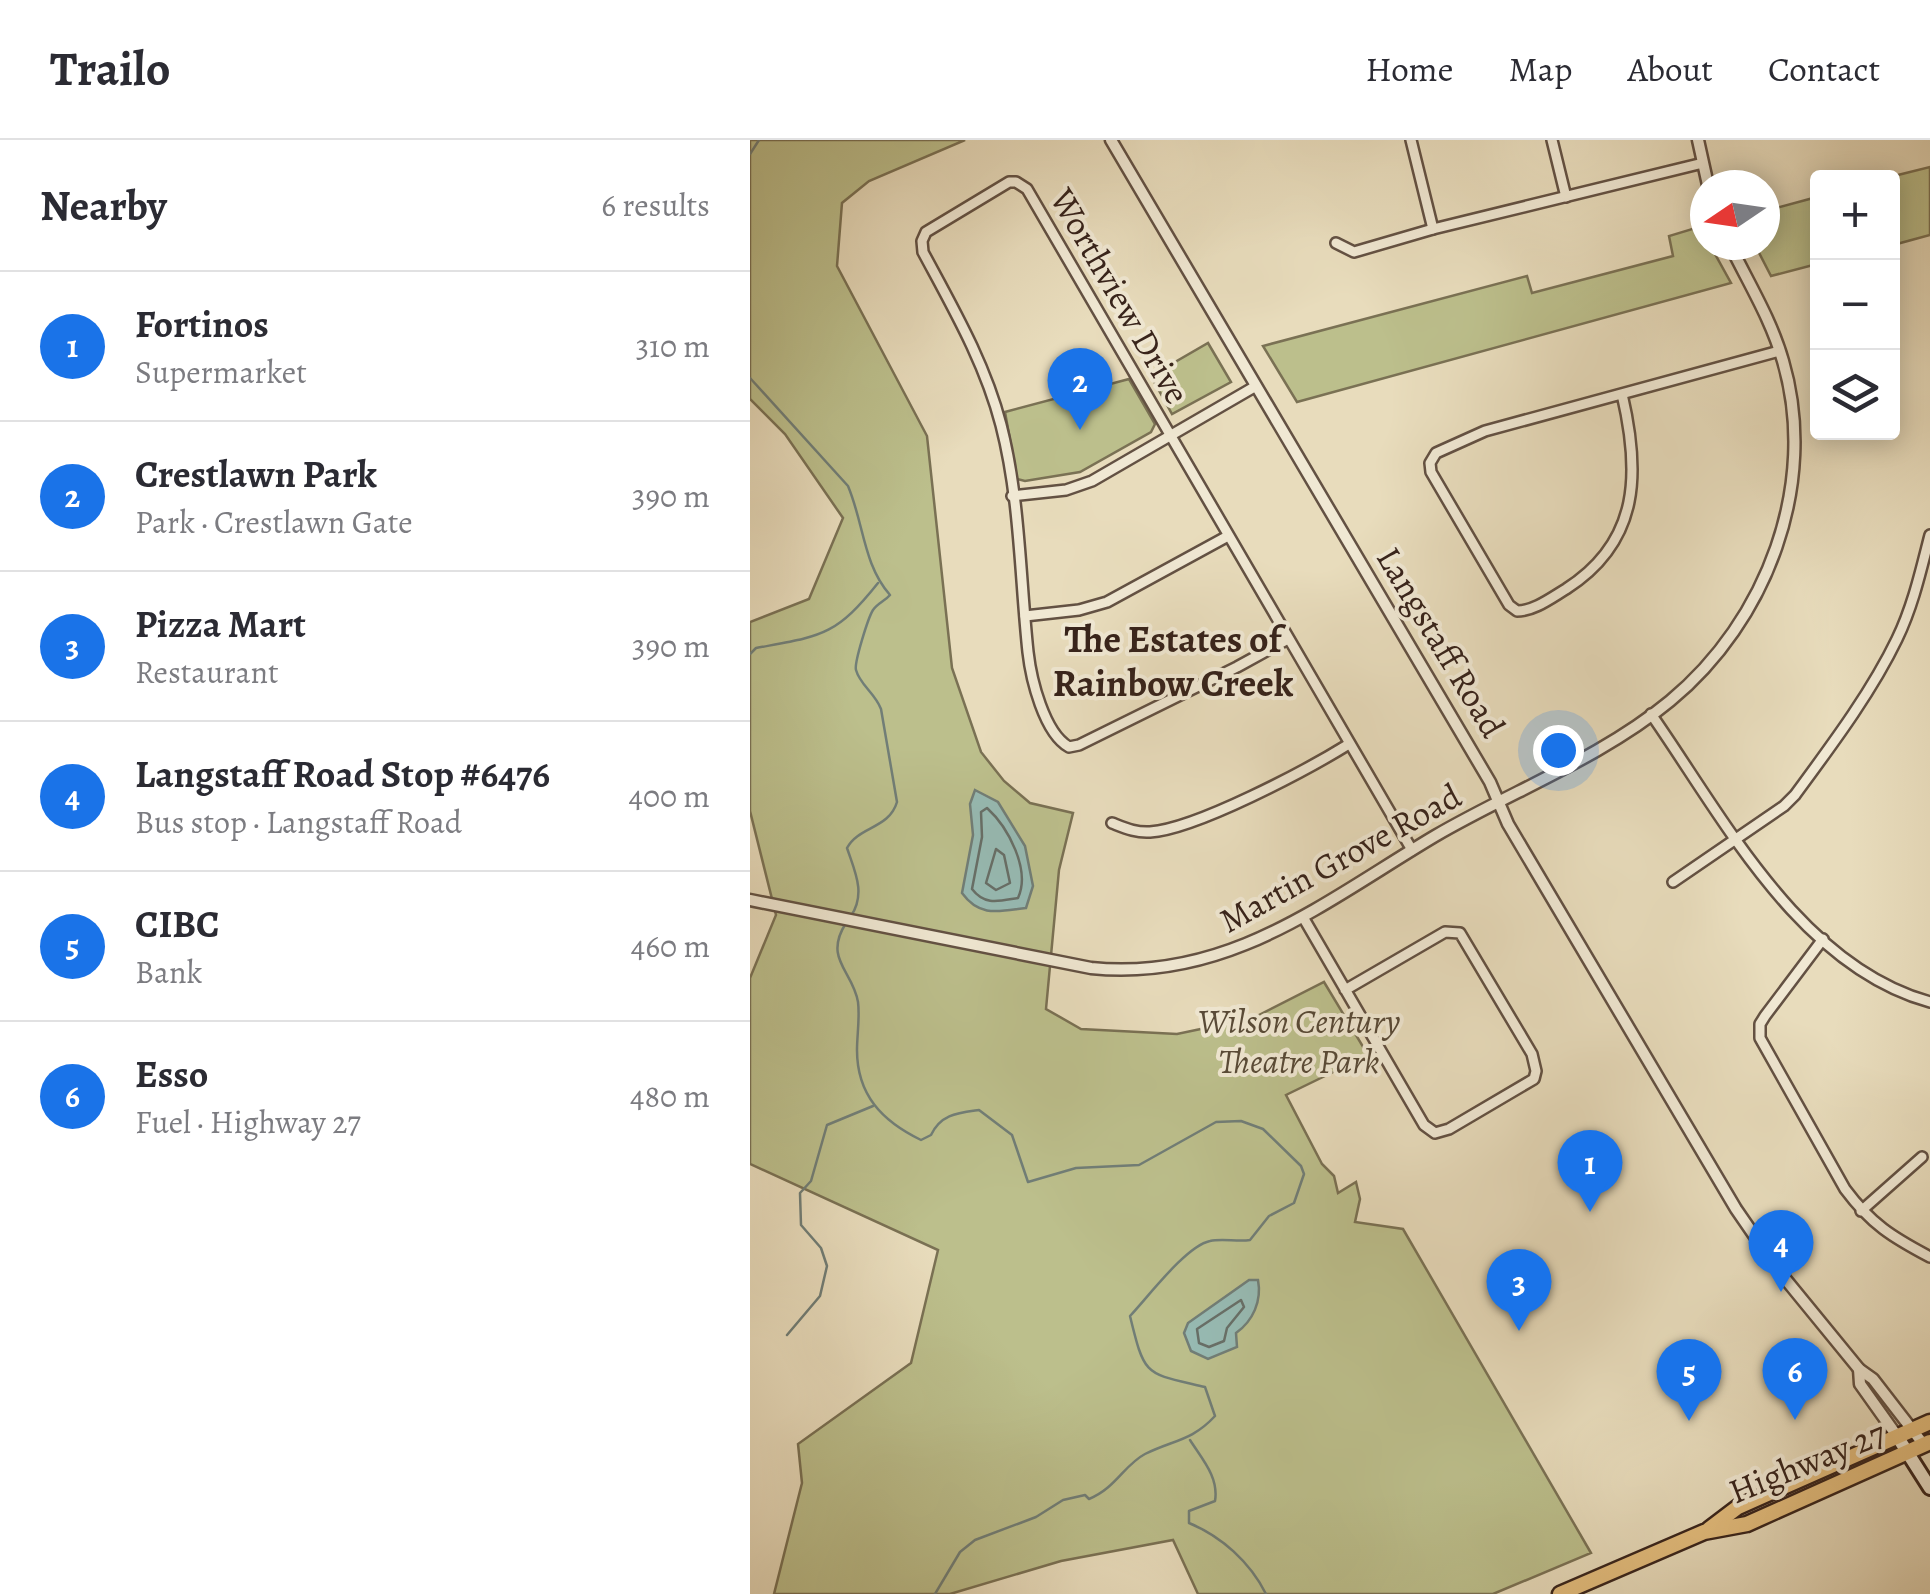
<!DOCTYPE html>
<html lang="en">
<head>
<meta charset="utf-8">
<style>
  :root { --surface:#fff; --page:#f2f2f3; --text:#2b2b33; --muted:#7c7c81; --line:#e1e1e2; --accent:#1a73e8 }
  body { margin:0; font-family:Alegreya,serif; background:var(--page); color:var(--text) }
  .controls { position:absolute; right:30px; top:30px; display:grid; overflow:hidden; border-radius:10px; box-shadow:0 5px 25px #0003 }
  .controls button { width:90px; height:90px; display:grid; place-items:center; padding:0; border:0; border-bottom:2px solid var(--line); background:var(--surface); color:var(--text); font:50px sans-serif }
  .compass { position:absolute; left:940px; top:30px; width:90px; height:90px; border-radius:50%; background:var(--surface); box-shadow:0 5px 25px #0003; rotate:257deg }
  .you { position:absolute; left:808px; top:610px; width:35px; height:35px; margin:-25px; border:8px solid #fff; border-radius:50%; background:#1a73e8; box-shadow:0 0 0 15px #1a73e833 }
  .badge { display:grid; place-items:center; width:65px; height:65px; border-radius:50%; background:var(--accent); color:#fff; font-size:32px; font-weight:700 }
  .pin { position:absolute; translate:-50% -82px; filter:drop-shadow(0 2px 5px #0008) }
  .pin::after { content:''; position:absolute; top:52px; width:35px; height:30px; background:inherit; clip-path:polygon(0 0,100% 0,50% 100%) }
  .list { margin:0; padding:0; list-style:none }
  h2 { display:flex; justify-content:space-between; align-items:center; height:130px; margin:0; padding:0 40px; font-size:42px }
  h2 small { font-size:32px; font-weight:400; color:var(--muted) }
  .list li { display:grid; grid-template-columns:65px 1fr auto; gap:30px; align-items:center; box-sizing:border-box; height:150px; padding:0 40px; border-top:2px solid var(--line) }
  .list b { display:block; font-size:38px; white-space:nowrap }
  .list p { margin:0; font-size:32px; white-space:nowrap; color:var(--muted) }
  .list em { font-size:32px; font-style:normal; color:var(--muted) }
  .icon { flex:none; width:55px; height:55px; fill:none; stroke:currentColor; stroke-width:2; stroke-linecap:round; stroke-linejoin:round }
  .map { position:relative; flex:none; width:1180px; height:1454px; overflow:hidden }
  header { display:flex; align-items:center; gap:60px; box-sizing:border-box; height:140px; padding:0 50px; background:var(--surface); border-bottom:2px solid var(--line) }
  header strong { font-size:48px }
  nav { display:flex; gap:55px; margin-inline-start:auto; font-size:35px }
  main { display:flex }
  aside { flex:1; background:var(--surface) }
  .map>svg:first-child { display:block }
  .green { fill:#bcbf8c; stroke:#7a7154; stroke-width:2.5 }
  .water { fill:#97bbb4; stroke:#717e77; stroke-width:2.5 }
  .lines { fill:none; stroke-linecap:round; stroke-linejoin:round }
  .shore { stroke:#676f68; stroke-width:2.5 }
  .stream { stroke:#717e77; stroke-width:2.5 }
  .minor-casing { stroke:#635143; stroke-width:14 }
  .tertiary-casing { stroke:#635143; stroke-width:15 }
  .secondary-casing { stroke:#37231b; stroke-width:18 }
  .primary-casing { stroke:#37231b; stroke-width:19 }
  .minor { stroke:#f0e8d3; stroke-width:9 }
  .tertiary { stroke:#f0e8d3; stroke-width:10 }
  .secondary { stroke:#f0e8d3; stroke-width:12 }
  .primary { stroke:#e4be7e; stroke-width:14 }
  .labels { text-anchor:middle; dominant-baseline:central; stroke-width:8; stroke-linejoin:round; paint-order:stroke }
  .street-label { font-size:35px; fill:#37231b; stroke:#f0e8d3 }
  .park-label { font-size:35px; font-style:italic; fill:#584a37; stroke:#f0e8d3 }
  .neighbourhood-label { font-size:38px; font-weight:bold; fill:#37231b; stroke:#f0e8d3 }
</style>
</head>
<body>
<header>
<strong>Trailo</strong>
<nav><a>Home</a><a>Map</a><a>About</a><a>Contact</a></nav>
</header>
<main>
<aside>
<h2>Nearby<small>6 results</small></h2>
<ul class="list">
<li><span class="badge">1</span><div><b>Fortinos</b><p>Supermarket</p></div><em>310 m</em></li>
<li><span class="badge">2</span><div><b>Crestlawn Park</b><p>Park · Crestlawn Gate</p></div><em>390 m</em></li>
<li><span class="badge">3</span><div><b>Pizza Mart</b><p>Restaurant</p></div><em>390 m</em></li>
<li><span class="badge">4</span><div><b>Langstaff Road Stop #6476</b><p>Bus stop · Langstaff Road</p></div><em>400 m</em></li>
<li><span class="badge">5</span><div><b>CIBC</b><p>Bank</p></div><em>460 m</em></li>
<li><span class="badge">6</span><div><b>Esso</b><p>Fuel · Highway 27</p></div><em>480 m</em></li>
</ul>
</aside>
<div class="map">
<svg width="1180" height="1454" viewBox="0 0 1180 1454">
  <rect width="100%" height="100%" fill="#e8dcbc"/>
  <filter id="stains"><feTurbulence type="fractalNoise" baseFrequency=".002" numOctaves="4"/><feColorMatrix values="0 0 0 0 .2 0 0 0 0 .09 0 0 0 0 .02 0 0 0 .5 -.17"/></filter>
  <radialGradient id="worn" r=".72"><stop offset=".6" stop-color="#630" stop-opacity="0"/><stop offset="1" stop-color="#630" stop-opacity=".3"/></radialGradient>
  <!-- green -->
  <g class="green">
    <path d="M0,0H215L119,41L92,63L87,126L177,296L202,528L231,612L254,641L280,663L323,673L309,730L296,869L331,889L427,894L503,878L574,842L618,915L536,955L572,1024L584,1036L588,1053L606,1042L610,1059L605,1082L653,1089L841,1413L743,1454H448L423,1400L311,1421L200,1454H24L52,1343L48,1304L161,1223L188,1110L0,1024V838L26,775L0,671V482L59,459L93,378L35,294L0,259Z"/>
    <path d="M1180,27V95L1143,105L1142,38L1140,37Z"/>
    <path d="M1067,57V124L1021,136L1005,105H1015V71Z"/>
    <path d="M952,86L955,105H960L981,143L547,262L513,206L777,136L782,153L923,116L919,96Z"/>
    <path d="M458,203L481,242L422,274L401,236Z"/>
    <path d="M379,239L405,284L401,292L330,332L275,341L267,339L255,272Z"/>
  </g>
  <!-- water -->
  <g class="water">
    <path d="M225,650L248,662L275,706L283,746L276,768C250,771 230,778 212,753L223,695L220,664Z"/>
    <path d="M499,1140H508C512,1161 503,1181 486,1193L487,1207L458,1219L441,1211L434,1193L438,1183Z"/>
  </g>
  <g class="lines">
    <!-- shore -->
    <g class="shore">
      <path d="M237,668C258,687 281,730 268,758C249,761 235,766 222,749L232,697L231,672Z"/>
      <path d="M246,709L254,715L260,743L246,750L236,743Z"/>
      <path d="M491,1160L494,1167L477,1188L474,1201L459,1207L449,1203L447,1189Z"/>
    </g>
    <!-- stream -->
    <g class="stream">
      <path d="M0,14L9,0"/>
      <path d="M0,238L98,346C114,384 113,424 140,455C135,461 128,463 123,470C118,478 104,523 106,530C110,545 125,553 131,569L147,662C139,689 109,686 97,708C105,732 116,753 101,776"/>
      <path d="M0,514L6,508C71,496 85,497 128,443"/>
      <path d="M96,783C73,819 103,831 108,862C110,877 107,895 107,910C107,955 132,981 171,1000L181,995C191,974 208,973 229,970L262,995L278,1042L326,1028L389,1025L466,982L491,981L513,989L551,1026L554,1034L544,1063L519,1076L500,1100C487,1102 472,1098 460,1101C436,1106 398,1157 380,1176C395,1238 395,1233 455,1247L465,1276C442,1301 423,1300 395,1314C374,1325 366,1348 339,1359L335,1355L313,1360L286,1377L225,1400L210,1412L185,1454"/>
      <path d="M37,1195L70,1156L77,1126L71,1108L51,1085L50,1053L61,1041L77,985L123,966"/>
      <path d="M440,1300C452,1319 469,1337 465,1361L439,1371V1383C471,1396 500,1422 516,1454"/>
    </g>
    <!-- minor casing -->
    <g class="minor-casing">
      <g id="minor">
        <path d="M661,0L683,89"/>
        <path d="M802,0L816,57"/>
        <path d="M586,103L604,112L683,89L953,23"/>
        <path d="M872,254C890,331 891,401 816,449C801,458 784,471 767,471L759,465L681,332L680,323L686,313L735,291L1029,211"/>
        <path d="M262,356L316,350L342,341L506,246"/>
        <path d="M275,476L329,470L357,462L478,396"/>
        <path d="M538,499L487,527L329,605L319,607C294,593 281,539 278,512C270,437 270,358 251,285C235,223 203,168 173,112L172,101L176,92L259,42H266L277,49L662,710"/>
        <path d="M901,574C973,677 1049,826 1180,862"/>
        <path d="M362,683C375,688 386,693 400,692C446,689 557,630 599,604"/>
        <path d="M923,742L1034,666L1045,655C1081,606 1121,553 1147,499C1163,466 1171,430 1180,395"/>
        <path d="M553,777L674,985L685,993L699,989L784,939L786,931L782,914L710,793L695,792L595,850"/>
        <path d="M1073,799L1015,876L1010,884V898L1095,1049C1121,1084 1142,1097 1180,1117"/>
        <path d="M1111,1071L1172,1017"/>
      </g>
    </g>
    <!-- tertiary casing -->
    <g class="tertiary-casing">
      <g id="tertiary">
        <path d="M361,0L740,642L758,684L986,1069L1028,1130L1109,1229L1123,1239L1174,1305"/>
        <path d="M948,0L958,45"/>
        <path d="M0,760L341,828C478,842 574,762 685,696C762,651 851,618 920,561C1017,481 1069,344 1033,221C1021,179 999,144 980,105"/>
        <path d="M1109,1229L1110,1244L1147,1296"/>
      </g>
    </g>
    <!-- secondary casing -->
    <g class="secondary-casing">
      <path id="secondary" d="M1147,1296L1180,1348"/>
    </g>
    <!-- primary casing -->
    <g class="primary-casing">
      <g id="primary">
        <path d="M959,1389L988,1367L1180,1282"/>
        <path d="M810,1454L954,1392L997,1384L1180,1302"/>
      </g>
    </g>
    <!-- minor -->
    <use href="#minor" class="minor"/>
    <!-- tertiary -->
    <use href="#tertiary" class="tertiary"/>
    <!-- secondary -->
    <use href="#secondary" class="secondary"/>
    <!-- primary -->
    <use href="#primary" class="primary"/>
  </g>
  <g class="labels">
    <!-- street labels -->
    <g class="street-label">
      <text transform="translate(370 156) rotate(60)">Worthview Drive</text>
      <text transform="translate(691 502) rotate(59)">Langstaff Road</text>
      <text transform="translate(590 718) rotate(-29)">Martin Grove Road</text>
      <text transform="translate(1057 1322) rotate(-22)">Highway 27</text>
    </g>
    <!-- park labels -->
    <g class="park-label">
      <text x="549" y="881">Wilson Century<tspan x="549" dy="40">Theatre Park</tspan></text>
    </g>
    <!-- neighbourhood labels -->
    <g class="neighbourhood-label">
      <text x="423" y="499">The Estates of<tspan x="423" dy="44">Rainbow Creek</tspan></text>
    </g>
  </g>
  <rect width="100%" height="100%" filter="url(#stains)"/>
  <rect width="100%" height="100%" fill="url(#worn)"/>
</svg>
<div class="controls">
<button>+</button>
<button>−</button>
<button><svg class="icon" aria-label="layers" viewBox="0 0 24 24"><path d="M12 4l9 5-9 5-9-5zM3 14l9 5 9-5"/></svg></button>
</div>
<svg class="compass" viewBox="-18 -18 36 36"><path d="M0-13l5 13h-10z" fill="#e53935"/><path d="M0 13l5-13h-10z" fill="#7c7c81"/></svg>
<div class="you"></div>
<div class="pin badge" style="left:840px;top:1072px">1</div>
<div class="pin badge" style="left:330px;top:290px">2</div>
<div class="pin badge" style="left:769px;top:1191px">3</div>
<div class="pin badge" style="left:1031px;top:1152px">4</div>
<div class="pin badge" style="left:939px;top:1281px">5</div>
<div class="pin badge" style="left:1045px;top:1280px">6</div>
</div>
</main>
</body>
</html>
